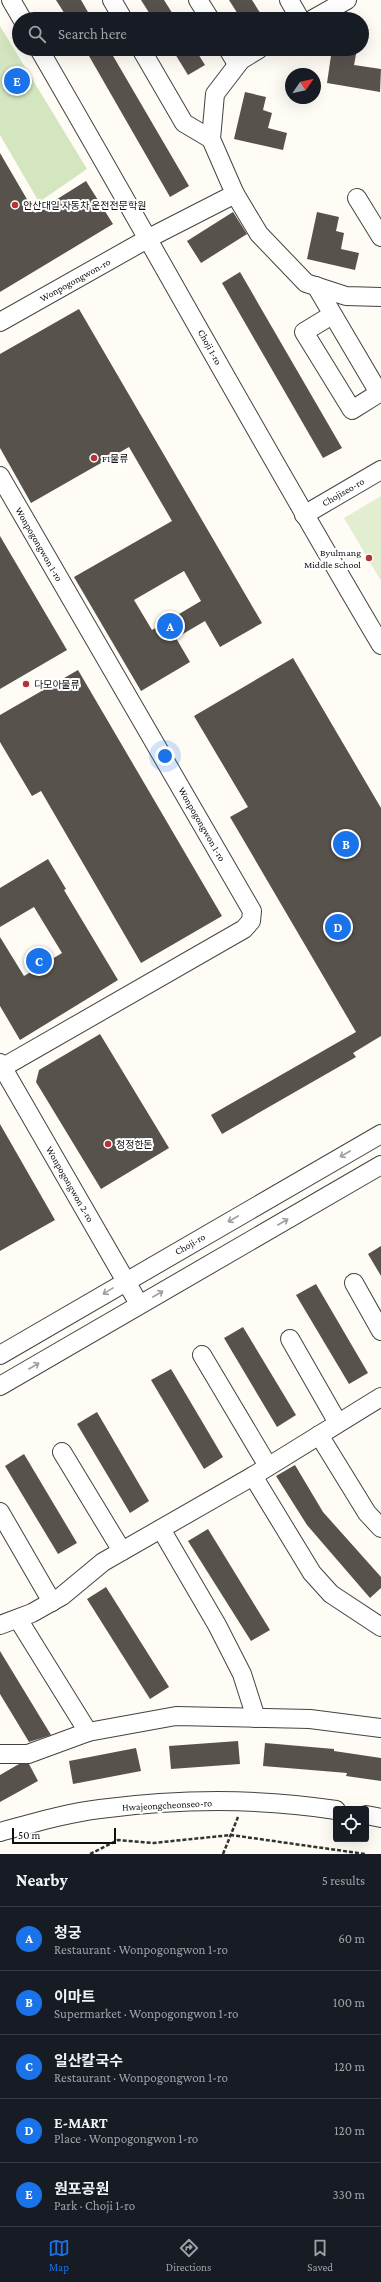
<!DOCTYPE html>
<html lang="en">
<head>
<meta charset="utf-8">
<style>
  :root { --surface:#171b24; --page:#242831; --text:#f1f3f6; --muted:#9ea1a6; --line:#363941; --accent:#1a73e8 }
  body { margin:0; font-family:"Crimson Pro","Noto Sans KR",serif; background:var(--page); color:var(--text) }
  .controls { position:absolute; right:12px; bottom:12px; display:grid; overflow:hidden; border-radius:4px; box-shadow:0 4px 16px #0002 }
  .controls button { width:36px; height:36px; display:grid; place-items:center; padding:0; border:0; border-bottom:1px solid var(--line); background:var(--surface); color:var(--text); font:20px sans-serif }
  .compass { position:absolute; left:285px; top:68px; width:36px; height:36px; border-radius:50%; background:var(--surface); box-shadow:0 4px 16px #0002; rotate:56deg }
  .scale { position:absolute; left:12px; bottom:10px; width:104px; box-sizing:border-box; padding-left:4px; border:2px solid #101010; border-top:0; font-size:11px; line-height:14px; white-space:nowrap; color:#101010; -webkit-text-stroke:3px #fff; paint-order:stroke }
  .you { position:absolute; left:165px; top:756px; width:14px; height:14px; margin:-10px; border:3px solid #fff; border-radius:50%; background:#1a73e8; box-shadow:0 0 0 6px #1a73e833 }
  .badge { display:grid; place-items:center; width:26px; height:26px; border-radius:50%; background:var(--accent); color:#fff; font-size:13px; font-weight:700 }
  .pin { position:absolute; translate:-50% -50%; border:2px solid #fff; box-shadow:0 1px 4px #0006 }
  .list { margin:0; padding:0; list-style:none }
  h2 { display:flex; justify-content:space-between; align-items:center; height:52px; margin:0; padding:0 16px; font-size:17px }
  h2 small { font-size:13px; font-weight:400; color:var(--muted) }
  .list li { display:grid; grid-template-columns:26px 1fr auto; gap:12px; align-items:center; box-sizing:border-box; height:64px; padding:0 16px; border-top:1px solid var(--line) }
  .list b { display:block; font-size:15px; white-space:nowrap }
  .list p { margin:0; font-size:13px; white-space:nowrap; color:var(--muted) }
  .list em { font-size:13px; font-style:normal; color:var(--muted) }
  .icon { flex:none; width:22px; height:22px; fill:none; stroke:currentColor; stroke-width:2; stroke-linecap:round; stroke-linejoin:round }
  .map { position:relative; flex:none; width:381px; height:1854px; overflow:hidden }
  .search { position:absolute; background:var(--surface); box-shadow:0 4px 16px #0002; left:12px; right:12px; top:12px; height:44px; display:flex; align-items:center; gap:10px; box-sizing:border-box; padding:0 14px; border-radius:22px; color:var(--muted); font-size:15px }
  .sheet { height:372px; background:var(--surface) }
  nav { display:flex; justify-content:space-around; align-items:center; box-sizing:border-box; height:56px; border-top:1px solid var(--line); background:var(--surface); font-size:11px; color:var(--muted) }
  nav a { display:grid; justify-items:center; gap:2px }
  nav .on { color:var(--accent) }
  .map>svg:first-child { display:block }
  .green { fill:#d3e6c0 }
  .pitch { fill:#e3eed1 }
  .building { fill:#58524d; fill-rule:evenodd }
  .lines { fill:none; stroke-linecap:round; stroke-linejoin:round }
  .minor-casing { stroke:#434343; stroke-width:20 }
  .path { stroke:#323232; stroke-width:2.5; stroke-dasharray:4 2; stroke-linecap:butt }
  .minor { stroke:#fff; stroke-width:18 }
  .oneway { stroke:#9f9f9f }
  .poi-dot { fill:#b23638; stroke:#fff; stroke-width:1.5 }
  .labels { text-anchor:middle; dominant-baseline:central; stroke-width:4; stroke-linejoin:round; paint-order:stroke }
  .poi-label { font-size:10px; fill:#101010; stroke:#fff; text-anchor:start }
  .street-label { font-size:10px; fill:#101010; stroke:#fff }
</style>
</head>
<body>
<div class="map">
<svg width="381" height="1854" viewBox="0 0 381 1854">
  <rect width="100%" height="100%" fill="#fefcf4"/>
  <!-- green -->
  <path class="green" d="M0,26L87,169L39,202L0,135Z"/>
  <!-- pitch -->
  <path class="pitch" d="M381,496V581L344,518Z"/>
  <!-- building -->
  <g class="building">
    <path d="M56,0H81L92,19H68Z"/>
    <path d="M141,0H164L176,19H153Z"/>
    <path d="M229,0H252L264,19H241Z"/>
    <path d="M85,49H109L189,186L170,197Z"/>
    <path d="M172,49H195L205,65L188,75Z"/>
    <path d="M332,49H357L354,65L381,69L380,92L327,83Z"/>
    <path d="M245,92L266,97L263,110L272,113L268,128L287,133L283,150L234,139Z"/>
    <path d="M0,153L35,213L86,181L113,224L0,292Z"/>
    <path d="M233,212L247,234L201,263L187,241Z"/>
    <path d="M317,212L339,217L336,231L344,233L341,249L359,253L355,270L307,259Z"/>
    <path d="M240,272L342,448L323,458L222,283Z"/>
    <path d="M79,309L262,623L220,647L205,621L176,638L190,662L141,691L74,577L172,521L129,447L31,503L0,448V354ZM184,571L201,601L152,630L134,600Z"/>
    <path d="M0,536L67,650L0,689Z"/>
    <path d="M293,658L381,808V1036L353,1053L356,1057L222,1134L211,1115L356,1032L230,817L248,807L194,716Z"/>
    <path d="M78,670L222,916L141,963L41,791L32,796L0,742V715Z"/>
    <path d="M48,859L66,889L64,890L118,980L20,1040L0,1006V937L24,976L62,953L34,907L0,927V888Z"/>
    <path d="M100,1034L169,1148L101,1189L36,1082L39,1070Z"/>
    <path d="M0,1124L55,1220L0,1251Z"/>
    <path d="M381,1246V1276L368,1254Z"/>
    <path d="M316,1284L368,1373L349,1384L296,1295Z"/>
    <path d="M243,1327L296,1415L277,1427L224,1338Z"/>
    <path d="M171,1369L223,1457L204,1469L151,1380Z"/>
    <path d="M97,1412L149,1501L130,1513L77,1424Z"/>
    <path d="M24,1454L77,1543L58,1554L5,1466Z"/>
    <path d="M295,1465L323,1512L381,1577V1588L370,1598L307,1525L276,1476Z"/>
    <path d="M208,1529L270,1630L251,1641L188,1541Z"/>
    <path d="M106,1587L169,1687L150,1699L87,1599Z"/>
    <path d="M0,1651L51,1735L29,1742L0,1694Z"/>
    <path d="M238,1741L240,1764L171,1769L169,1746Z"/>
    <path d="M265,1743L334,1749V1751L381,1758V1781L346,1776L347,1773L263,1766Z"/>
    <path d="M136,1748L141,1771L73,1784L69,1761Z"/>
    <path d="M19,1764H29L38,1781L0,1802V1775Z"/>
  </g>
  <g class="lines">
    <!-- minor casing -->
    <g class="minor-casing">
      <g id="minor">
        <path d="M11,0L22,19"/>
        <path d="M112,0L123,19"/>
        <path d="M198,0L210,19"/>
        <path d="M289,0L300,19"/>
        <path d="M313,19L347,0"/>
        <path d="M39,49C154,247 264,448 381,645"/>
        <path d="M141,49L184,123L211,139"/>
        <path d="M228,49L237,64"/>
        <path d="M235,194L259,234L306,283L346,296L381,297"/>
        <path d="M357,198L381,237"/>
        <path d="M316,286L379,393L352,410L304,332L332,315"/>
        <path d="M0,322L149,238L235,194L211,139L215,94L241,60L259,49"/>
        <path d="M0,476L252,911L251,921L244,929L0,1069"/>
        <path d="M304,515L381,470"/>
        <path d="M0,1063L139,1304"/>
        <path d="M354,1283L381,1331"/>
        <path d="M290,1339L338,1423"/>
        <path d="M0,1355L381,1134"/>
        <path d="M202,1355L268,1466"/>
        <path d="M0,1386L381,1165"/>
        <path d="M319,1435L367,1513L381,1528"/>
        <path d="M62,1452L122,1551"/>
        <path d="M253,1476L381,1397"/>
        <path d="M0,1512L52,1602"/>
        <path d="M161,1529L217,1625L242,1674L256,1718"/>
        <path d="M18,1619L88,1732L176,1716L310,1719L381,1728"/>
        <path d="M0,1625L32,1613L62,1596L103,1562L253,1476L312,1573L331,1594L381,1627"/>
        <path d="M0,1754H28L88,1732"/>
        <path d="M366,1815L381,1818"/>
        <path d="M0,1832C33,1823 67,1813 100,1809C177,1799 259,1798 336,1810"/>
      </g>
    </g>
    <!-- path -->
    <g class="path">
      <path d="M90,1854L118,1840L153,1843L231,1835L365,1854"/>
      <path d="M223,1854L238,1817"/>
    </g>
    <!-- minor -->
    <use href="#minor" class="minor"/>
  </g>
  <!-- one-way arrows -->
  <defs><path id="oneway-shaft" d="M-6 0H5M1.5-3L5.5 0L1.5 3" fill="none" stroke-width="1.6" stroke-linecap="round" stroke-linejoin="round"/></defs>
  <g class="oneway">
    <use href="#oneway-shaft" transform="translate(345 1154) rotate(150)"/>
    <use href="#oneway-shaft" transform="translate(233 1219) rotate(150)"/>
    <use href="#oneway-shaft" transform="translate(283 1222) rotate(-30)"/>
    <use href="#oneway-shaft" transform="translate(108 1291) rotate(149)"/>
    <use href="#oneway-shaft" transform="translate(158 1294) rotate(-30)"/>
    <use href="#oneway-shaft" transform="translate(34 1366) rotate(-30)"/>
  </g>
  <!-- markers -->
  <g class="poi-dot">
    <circle cx="15" cy="205" r="4"/>
    <circle cx="94" cy="458" r="4"/>
    <circle cx="369" cy="558" r="4"/>
    <circle cx="26" cy="684" r="4"/>
    <circle cx="108" cy="1144" r="4"/>
  </g>
  <g class="labels">
    <!-- poi labels -->
    <g class="poi-label">
      <text x="23" y="205">안산대일 자동차 운전전문학원</text>
      <text x="102" y="458">F1물류</text>
      <text x="361" y="552" text-anchor="end">Byulmang<tspan x="361" dy="12">Middle School</tspan></text>
      <text x="34" y="684">다모아물류</text>
      <text x="116" y="1144">청정한돈</text>
    </g>
    <!-- street labels -->
    <g class="street-label">
      <text transform="translate(75 280) rotate(-29)">Wonpogongwon-ro</text>
      <text transform="translate(210 347) rotate(61)">Choji 1-ro</text>
      <text transform="translate(343 492) rotate(-30)">Chojiseo-ro</text>
      <text transform="translate(39 544) rotate(60)">Wonpogongwon 1-ro</text>
      <text transform="translate(202 824) rotate(60)">Wonpogongwon 1-ro</text>
      <text transform="translate(70 1184) rotate(60)">Wonpogongwon 2-ro</text>
      <text transform="translate(190 1244) rotate(-30)">Choji-ro</text>
      <text transform="translate(167 1805) rotate(-3)">Hwajeongcheonseo-ro</text>
    </g>
  </g>
</svg>
<div class="controls">
<button><svg class="icon" aria-label="locate" viewBox="0 0 24 24"><circle cx="12" cy="12" r="6"/><path d="M12 2v4M12 18v4M2 12h4M18 12h4"/></svg></button>
</div>
<svg class="compass" viewBox="-18 -18 36 36"><path d="M0-13l5 13h-10z" fill="#e53935"/><path d="M0 13l5-13h-10z" fill="#9ea1a6"/></svg>
<div class="scale">50 m</div>
<div class="you"></div>
<div class="pin badge" style="left:170px;top:626px">A</div>
<div class="pin badge" style="left:346px;top:844px">B</div>
<div class="pin badge" style="left:39px;top:961px">C</div>
<div class="pin badge" style="left:338px;top:927px">D</div>
<div class="pin badge" style="left:17px;top:81px">E</div>
<div class="search"><svg class="icon" aria-label="search" viewBox="0 0 24 24"><circle cx="10" cy="10" r="6"/><path d="M15 15l6 6"/></svg>Search here</div>
</div>
<section class="sheet">
<h2>Nearby<small>5 results</small></h2>
<ul class="list">
<li><span class="badge">A</span><div><b>청궁</b><p>Restaurant · Wonpogongwon 1-ro</p></div><em>60 m</em></li>
<li><span class="badge">B</span><div><b>이마트</b><p>Supermarket · Wonpogongwon 1-ro</p></div><em>100 m</em></li>
<li><span class="badge">C</span><div><b>일산칼국수</b><p>Restaurant · Wonpogongwon 1-ro</p></div><em>120 m</em></li>
<li><span class="badge">D</span><div><b>E-MART</b><p>Place · Wonpogongwon 1-ro</p></div><em>120 m</em></li>
<li><span class="badge">E</span><div><b>원포공원</b><p>Park · Choji 1-ro</p></div><em>330 m</em></li>
</ul>
</section>
<nav>
<a class="on"><svg class="icon" aria-label="map" viewBox="0 0 24 24"><path d="M3 6l6-2 6 2 6-2v14l-6 2-6-2-6 2zM9 4v14M15 6v14"/></svg>Map</a>
<a><svg class="icon" aria-label="directions" viewBox="0 0 24 24"><path d="M12 3l9 9-9 9-9-9zM9 14v-3h6M13 9l2 2-2 2"/></svg>Directions</a>
<a><svg class="icon" aria-label="saved" viewBox="0 0 24 24"><path d="M7 4h10v16l-5-4-5 4z"/></svg>Saved</a>
</nav>
</body>
</html>
